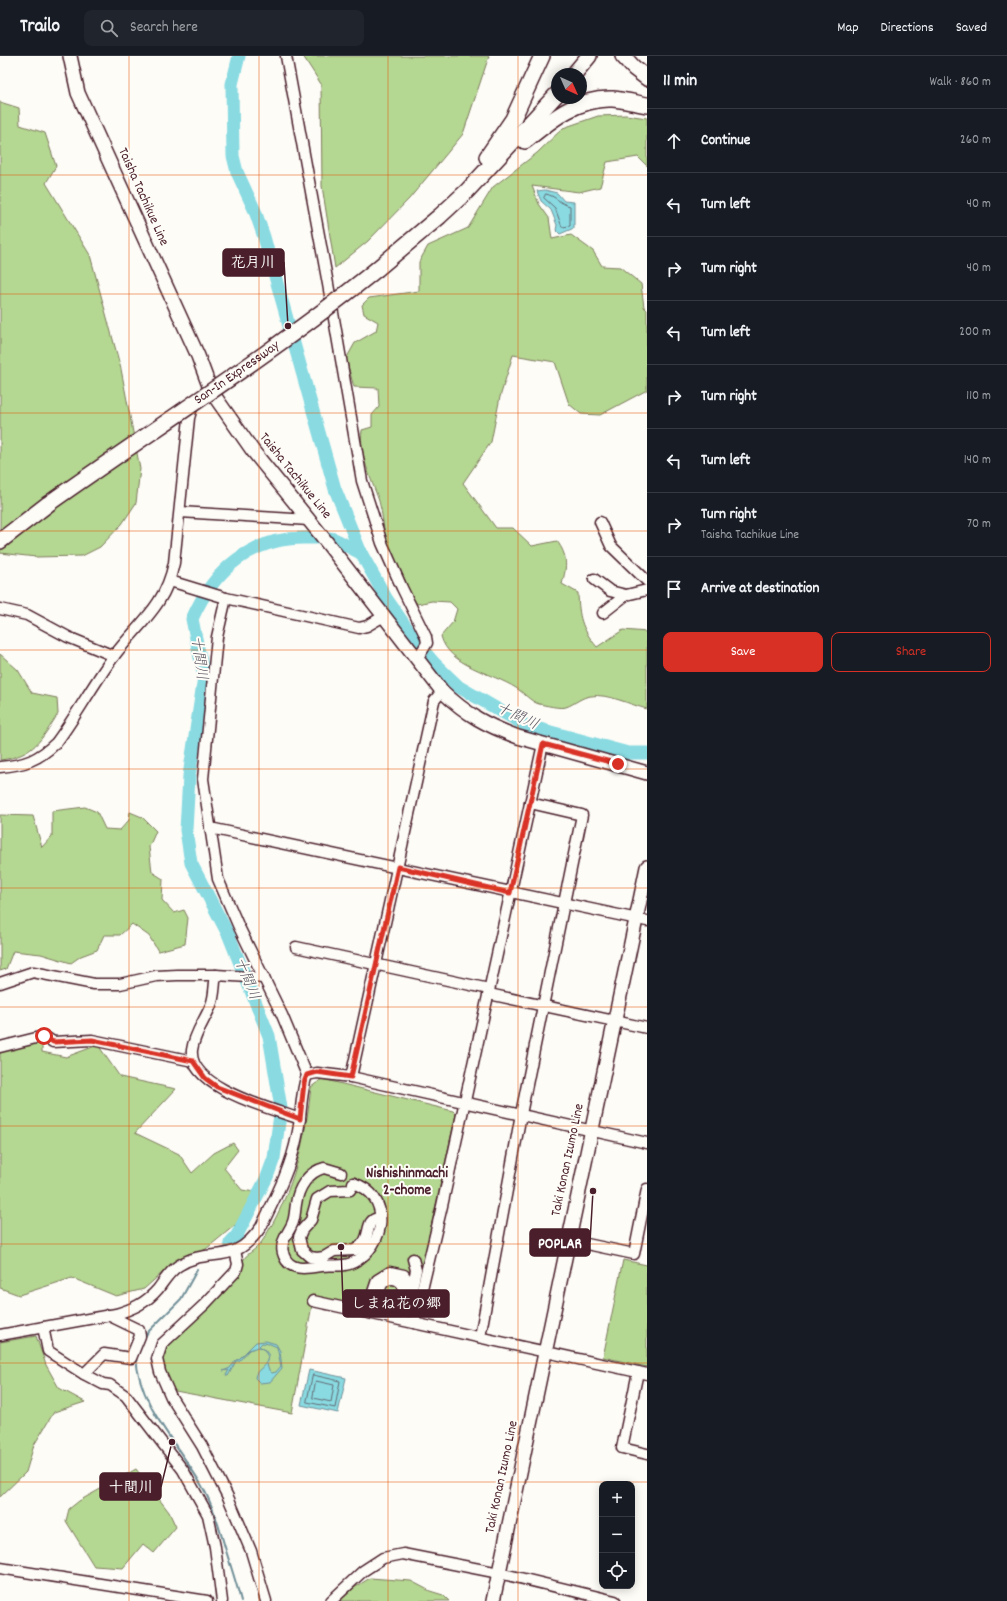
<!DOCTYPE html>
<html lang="en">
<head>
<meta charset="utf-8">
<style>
  :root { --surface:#171b24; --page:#20242c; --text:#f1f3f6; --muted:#9ea1a6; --line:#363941; --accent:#d93025 }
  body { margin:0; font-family:Dekko,"Klee One",sans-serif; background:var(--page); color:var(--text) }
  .controls { position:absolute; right:12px; bottom:12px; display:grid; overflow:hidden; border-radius:8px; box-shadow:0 2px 10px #0003 }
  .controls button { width:36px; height:36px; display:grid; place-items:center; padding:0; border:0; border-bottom:1px solid var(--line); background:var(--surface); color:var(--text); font:20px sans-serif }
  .compass { position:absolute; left:551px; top:12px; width:36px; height:36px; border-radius:50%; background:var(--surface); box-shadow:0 2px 10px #0003; rotate:135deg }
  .stop { position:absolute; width:12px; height:12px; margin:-9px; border:3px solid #d93025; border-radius:50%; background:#fff }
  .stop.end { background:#d93025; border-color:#fff; box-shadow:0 1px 4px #0008 }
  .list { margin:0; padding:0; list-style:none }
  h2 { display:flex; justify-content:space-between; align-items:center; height:52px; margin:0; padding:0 16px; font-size:17px }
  h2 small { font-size:13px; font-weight:400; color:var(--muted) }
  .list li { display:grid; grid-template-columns:26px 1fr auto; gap:12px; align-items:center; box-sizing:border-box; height:64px; padding:0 16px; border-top:1px solid var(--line) }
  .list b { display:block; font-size:15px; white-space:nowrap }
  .list p { margin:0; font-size:13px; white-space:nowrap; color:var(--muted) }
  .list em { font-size:13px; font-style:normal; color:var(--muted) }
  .actions { display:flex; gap:8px; padding:12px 16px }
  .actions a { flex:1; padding:9px 0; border:1px solid var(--accent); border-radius:8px; text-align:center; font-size:14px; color:var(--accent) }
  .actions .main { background:var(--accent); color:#fff }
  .icon { flex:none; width:22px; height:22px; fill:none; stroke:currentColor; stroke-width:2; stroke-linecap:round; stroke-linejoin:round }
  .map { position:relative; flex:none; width:647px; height:1545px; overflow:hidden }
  header { display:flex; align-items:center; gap:24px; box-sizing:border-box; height:56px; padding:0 20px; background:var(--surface); border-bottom:1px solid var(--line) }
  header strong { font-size:19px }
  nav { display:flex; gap:22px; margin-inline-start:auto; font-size:14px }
  .search { width:280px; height:36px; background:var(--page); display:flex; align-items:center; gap:10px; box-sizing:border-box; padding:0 14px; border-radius:8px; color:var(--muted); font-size:15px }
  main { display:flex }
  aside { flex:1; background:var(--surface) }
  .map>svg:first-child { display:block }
  .green { fill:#b4d791; stroke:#7f7b5e }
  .water { fill:#89dae1; stroke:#708f98; fill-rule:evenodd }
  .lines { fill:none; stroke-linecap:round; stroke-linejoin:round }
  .shore { stroke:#636a74; stroke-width:1 }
  .stream { stroke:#708f98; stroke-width:2 }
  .river { stroke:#89dae1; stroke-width:13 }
  .minor-casing { stroke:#4a1f2b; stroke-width:13 }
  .major-casing { stroke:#4a1f2b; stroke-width:16 }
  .highway-casing { stroke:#4a1f2b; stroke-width:18 }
  .minor { stroke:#fdfcf7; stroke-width:10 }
  .major { stroke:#fdfcf7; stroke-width:13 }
  .highway { stroke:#fdfcf7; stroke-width:15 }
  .highway-bridge-casing { stroke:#4a1f2b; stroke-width:18; stroke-linecap:butt }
  .highway-bridge { stroke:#fdfcf7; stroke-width:15 }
  .route { stroke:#d93025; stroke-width:5 }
  .grid { fill:none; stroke:#e8590c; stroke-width:1; stroke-opacity:0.55 }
  .labels { text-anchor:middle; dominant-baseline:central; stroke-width:4; stroke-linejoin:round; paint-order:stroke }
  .street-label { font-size:14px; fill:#4a1f2b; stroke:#fdfcf7 }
  .water-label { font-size:15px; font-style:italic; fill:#5d5762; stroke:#fdfcf7 }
  .neighbourhood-label { font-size:15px; font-weight:bold; fill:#4a1f2b; stroke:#fdfcf7 }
  .leader { fill:none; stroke:#4a1f2b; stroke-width:1.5 }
  .callout-dot { fill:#4a1f2b; stroke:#fdfcf7; stroke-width:1.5 }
  .callout { fill:#4a1f2b; stroke:#4a1f2b; stroke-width:1.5 }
  .callout-label { font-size:15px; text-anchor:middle; font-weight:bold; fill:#fff }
</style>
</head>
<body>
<header>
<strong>Trailo</strong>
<div class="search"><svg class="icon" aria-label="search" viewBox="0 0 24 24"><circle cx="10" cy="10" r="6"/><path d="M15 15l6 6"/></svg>Search here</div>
<nav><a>Map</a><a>Directions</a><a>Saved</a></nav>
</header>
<main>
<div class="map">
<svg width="647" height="1545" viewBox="0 0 647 1545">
  <rect width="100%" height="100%" fill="#fdfcf7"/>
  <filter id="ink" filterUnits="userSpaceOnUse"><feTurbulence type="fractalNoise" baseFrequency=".025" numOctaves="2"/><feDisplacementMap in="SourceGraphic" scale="8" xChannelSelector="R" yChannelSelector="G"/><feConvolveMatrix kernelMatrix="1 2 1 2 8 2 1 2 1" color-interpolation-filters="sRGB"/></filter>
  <g filter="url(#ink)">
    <!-- green -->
    <g class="green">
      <path d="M303,0H489L463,78L409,143L368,185L335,212L322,130L321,28Z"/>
      <path d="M0,46L19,52L20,69L45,77L56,110L46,127L90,199L121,313L140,413L136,447L122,468L100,491L82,500L36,501L0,497Z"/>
      <path d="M626,59L647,62V110L638,101L607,106L600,131L579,136L532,130L539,148L549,162L552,183L571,179L593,195L602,210L620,211L641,228L644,251L647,254V334L600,359L581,358L569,348L555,306L513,299L500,341L491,386L463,427L496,472H513L532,490L557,485C568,500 567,510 562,528L578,537C579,561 581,572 597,591L623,574L647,576V653C631,649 607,637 591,640C581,641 575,648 566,651C560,653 545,649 539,648C531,646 523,636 516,632C493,617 448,610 441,580L453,566L457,553L450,546L432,545L417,548C406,532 393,506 387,487C383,474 383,458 379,445C371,422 359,399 362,374L372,371V359L379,351L378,332L354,331L346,303L355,287L376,275L378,266L364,258L362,249L369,242L419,235V206L428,190L468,172L493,131L537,97L563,72L598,60Z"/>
      <path d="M0,598L18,614L32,637L57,642L58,658C41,684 34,700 0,704Z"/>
      <path d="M85,751L97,756L105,773L120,774L129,764L130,756L142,761L156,775L149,791L152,816L163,823L162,844L174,857L184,854L188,862L185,888L158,895L149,880L132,868L120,879H104L97,894L81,900L71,907L41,898L13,895L6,913L0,915V759L33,760L42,791L52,780V755Z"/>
      <path d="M42,987V996L66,1001L98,989L120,1021L176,1033L135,1077L179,1098L192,1117L214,1097L233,1087L238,1094L224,1112L242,1134L255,1136L240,1165L206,1193L172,1208L144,1233L116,1240L72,1222L19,1239L0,1232V995Z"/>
      <path d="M322,1023L453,1055L456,1058L411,1261L408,1262L312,1249L292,1357L170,1334L161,1312L163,1294L240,1213C244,1197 250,1199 260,1188C265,1182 269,1173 273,1167C296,1124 306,1079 311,1031Z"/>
      <path d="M623,1204L647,1209V1311L603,1301Z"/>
      <path d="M36,1280L46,1309L59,1332L85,1346L54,1356L34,1389L26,1416L0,1441V1286Z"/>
      <path d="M136,1413L169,1456L176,1471L154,1497L143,1488L123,1512L94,1510L66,1465L69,1453L79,1445Z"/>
      <path d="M370,1522L411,1525L430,1535L443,1539L449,1545H340L354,1532Z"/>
    </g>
    <!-- water -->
    <g class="water">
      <path d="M545,134L557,137L564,145L574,146V172L560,178L556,174L557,169L551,154L541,145L537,135Z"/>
      <path d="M266,1285L276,1288L280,1295L282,1312L270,1326L260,1327L255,1322C256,1312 265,1314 268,1301L264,1293L259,1291L249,1294L239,1305H236L228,1320L226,1319L229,1314L223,1315L230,1312L236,1304L239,1303L256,1286ZM262,1287L270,1288L277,1291L281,1310L276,1316L272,1317C265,1312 268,1306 269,1299L264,1293L259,1290Z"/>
      <path d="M309,1314L346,1322L338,1357L301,1349Z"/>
    </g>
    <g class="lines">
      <!-- shore -->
      <g class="shore">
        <path d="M546,138C558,141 558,147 570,150V170L562,171L555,152L544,142Z"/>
        <path d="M313,1319L340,1325L335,1352L307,1346Z"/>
        <path d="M316,1325L334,1329L331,1346L313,1342Z"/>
      </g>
      <!-- stream -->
      <g class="stream">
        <path d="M143,1284L148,1276L181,1243L197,1214"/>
        <path d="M136,1301C139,1350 178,1388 202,1430C214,1451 220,1475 227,1498C232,1514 237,1529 241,1545"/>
      </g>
      <!-- river -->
      <g class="river">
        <path d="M239,0L232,28L233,100L237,116L255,155L264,181L335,433L361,497L386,542L417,587L434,607L459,631L525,669L628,697H647"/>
        <path d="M230,1187L237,1179L267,1121L274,1102L281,1052L269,980L229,880L191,807L186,774L189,720L204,621L192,563C214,513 253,480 309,482C317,482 327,481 334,483C343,487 352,493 361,497"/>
      </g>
      <!-- minor casing -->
      <g class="minor-casing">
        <g id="minor">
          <path d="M286,0L328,228L362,425L382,487L402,532L426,581L427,587L418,602"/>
          <path d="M180,456L309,464"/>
          <path d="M600,466L611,490L647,525"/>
          <path d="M594,523L610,535L626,539"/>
          <path d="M170,525L226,542L359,572L367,570L384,560"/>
          <path d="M0,553L27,559L68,581L114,600"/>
          <path d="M603,557L626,539L647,534"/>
          <path d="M0,711C25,709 38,704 56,687C77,659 93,628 114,600C139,567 165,551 174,507L189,362L192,352L195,348"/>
          <path d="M210,772L647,865"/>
          <path d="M296,891L489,933"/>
          <path d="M216,919C214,928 215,940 211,949C205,964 194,978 192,994C188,1032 273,1053 300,1063"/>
          <path d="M0,927L33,916L94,928H120L156,920L177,919H216L264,922"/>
          <path d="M489,938L647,972"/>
          <path d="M0,991L44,980L53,986L92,984L193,1005"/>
          <path d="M307,1019L317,1017L351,1021L647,1087"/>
          <path d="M351,1021L434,645L442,635"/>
          <path d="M341,1117L324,1112C308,1116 298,1132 296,1148C295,1154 295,1160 293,1166C289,1177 278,1186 284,1200C290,1216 308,1212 321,1210C332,1208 343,1212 354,1206C386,1190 393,1139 353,1127"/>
          <path d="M354,1127L350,1134L330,1135L317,1143L311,1164L302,1174L299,1181L302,1194L310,1201L317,1202L324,1201L334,1195L355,1194C375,1183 362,1164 379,1162"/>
          <path d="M568,1184L634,1198L647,1133"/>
          <path d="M235,1195L238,1208L236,1215L205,1248L162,1288L157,1303L160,1316L171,1341L202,1390L228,1441L251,1495L266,1545"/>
          <circle cx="392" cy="1235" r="12"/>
          <path d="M410,1239L412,1231L404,1219L390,1216L377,1224L372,1239L381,1252L396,1255L409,1247L416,1214L413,1203"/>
          <path d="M313,1245L647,1318"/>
          <path d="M414,1267L442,1150L543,688"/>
          <path d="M43,1271L48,1295L84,1318L103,1328L110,1329L126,1340L183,1414L208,1459L215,1491L222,1545"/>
          <path d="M0,1279L116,1258C133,1253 146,1247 158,1233C164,1225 169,1216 178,1210C210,1189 232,1213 261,1171C275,1142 291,1112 297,1080C302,1060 300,1038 307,1019L282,959L238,869L218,823L203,723L217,581L226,542"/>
          <path d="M480,1281L521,1058L582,759L530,747"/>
          <path d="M638,1316L622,1392L647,1398"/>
          <path d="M84,1318L104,1298L131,1302L140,1280L139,1274L108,1259"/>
          <path d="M0,1512L207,1545"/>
          <path d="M331,1545L363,1515L383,1502L403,1498L499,1517L615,1545"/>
        </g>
      </g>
      <!-- major casing -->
      <g class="major-casing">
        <g id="major">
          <path d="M70,0L78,37L198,300L211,335L253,395L321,479L442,635C467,659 486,669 518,681L647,717"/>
          <path d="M493,1545L647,811"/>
        </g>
      </g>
      <!-- highway casing -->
      <g class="highway-casing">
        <g id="highway">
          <path d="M623,0L634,12L647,22"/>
          <path d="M574,18L589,0"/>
          <path d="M525,85C551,64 578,41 613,43C624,44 636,47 647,49"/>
          <path d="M487,101L513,63L542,0"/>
          <path d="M377,213L440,160L467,135L557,38"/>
          <path d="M0,485L48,448"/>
        </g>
      </g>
      <!-- minor -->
      <use href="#minor" class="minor"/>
      <!-- major -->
      <use href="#major" class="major"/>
      <!-- highway -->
      <use href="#highway" class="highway"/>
      <!-- highway-bridge casing -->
      <g class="highway-bridge-casing">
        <g id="highway-bridge">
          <path id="s1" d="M48,448C158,370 272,298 377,213"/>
        </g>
      </g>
      <!-- highway-bridge -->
      <use href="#highway-bridge" class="highway-bridge"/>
    </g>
  </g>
  <g class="lines" filter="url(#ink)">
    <!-- route -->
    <path class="route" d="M44,980L53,986L92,984L193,1005L205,1022L217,1031L300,1063L304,1027L307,1019L317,1016L351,1021L398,811L510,837L543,688L618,708"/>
  </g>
  <!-- grid -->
  <path class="grid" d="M129,0V1545M259,0V1545M388,0V1545M518,0V1545M0,119H647M0,238H647M0,357H647M0,475H647M0,594H647M0,713H647M0,832H647M0,951H647M0,1070H647M0,1188H647M0,1307H647M0,1426H647"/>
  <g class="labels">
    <!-- street labels -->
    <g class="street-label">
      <text transform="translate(143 141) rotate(66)">Taisha Tachikue Line</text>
      <text stroke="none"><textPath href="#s1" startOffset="230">San-In Expressway</textPath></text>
      <text transform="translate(295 420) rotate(51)">Taisha Tachikue Line</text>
      <text transform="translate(568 1104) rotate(-78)">Taki Konan Izumo Line</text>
      <text transform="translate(502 1421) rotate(-78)">Taki Konan Izumo Line</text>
    </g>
    <!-- water labels -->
    <g class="water-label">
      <text transform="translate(198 602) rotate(82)">十間川</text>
      <text transform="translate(517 661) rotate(25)">十間川</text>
      <text transform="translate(246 923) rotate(68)">十間川</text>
    </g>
    <!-- neighbourhood labels -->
    <g class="neighbourhood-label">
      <text x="407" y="1118">Nishishinmachi<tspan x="407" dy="17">2-chome</tspan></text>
    </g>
  </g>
  <!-- callouts -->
  <path class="leader" d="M288 270L284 206M593 1135L590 1186M341 1191L343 1247M172 1386L161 1431"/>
  <g class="callout-dot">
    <circle cx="288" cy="270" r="4"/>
    <circle cx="593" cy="1135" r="4"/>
    <circle cx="341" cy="1191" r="4"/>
    <circle cx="172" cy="1386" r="4"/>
  </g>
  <g class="callout">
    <rect x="223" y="193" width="61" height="27" rx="4"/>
    <rect x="530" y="1173" width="60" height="27" rx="4"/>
    <rect x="343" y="1234" width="106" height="27" rx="4"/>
    <rect x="100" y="1417" width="61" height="27" rx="4"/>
  </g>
  <g class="callout-label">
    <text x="253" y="211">花月川</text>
    <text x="560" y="1192">POPLAR</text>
    <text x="396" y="1252">しまね花の郷</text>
    <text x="131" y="1436">十間川</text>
  </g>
</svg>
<div class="controls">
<button>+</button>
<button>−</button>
<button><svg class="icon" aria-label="locate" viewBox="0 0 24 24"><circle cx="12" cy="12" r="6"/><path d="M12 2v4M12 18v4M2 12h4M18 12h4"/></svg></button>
</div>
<svg class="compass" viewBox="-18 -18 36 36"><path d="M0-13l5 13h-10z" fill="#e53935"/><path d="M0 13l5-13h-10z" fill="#9ea1a6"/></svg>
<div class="stop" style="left:44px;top:980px"></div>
<div class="stop end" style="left:618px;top:708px"></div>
</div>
<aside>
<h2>11 min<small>Walk · 860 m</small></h2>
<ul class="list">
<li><svg class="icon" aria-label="ahead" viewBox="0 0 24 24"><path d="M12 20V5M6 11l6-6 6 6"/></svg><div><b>Continue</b></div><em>260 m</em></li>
<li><svg class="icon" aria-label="left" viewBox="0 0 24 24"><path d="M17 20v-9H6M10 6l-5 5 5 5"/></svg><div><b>Turn left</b></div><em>40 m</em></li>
<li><svg class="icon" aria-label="right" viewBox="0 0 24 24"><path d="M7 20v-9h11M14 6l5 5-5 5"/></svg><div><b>Turn right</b></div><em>40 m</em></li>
<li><svg class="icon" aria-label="left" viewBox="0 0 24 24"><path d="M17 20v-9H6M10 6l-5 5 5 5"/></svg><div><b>Turn left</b></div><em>200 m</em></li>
<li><svg class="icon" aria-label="right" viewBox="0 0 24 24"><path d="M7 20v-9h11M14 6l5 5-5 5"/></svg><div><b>Turn right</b></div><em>110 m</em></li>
<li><svg class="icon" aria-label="left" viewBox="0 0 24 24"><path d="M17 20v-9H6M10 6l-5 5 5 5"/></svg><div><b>Turn left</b></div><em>140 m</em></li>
<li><svg class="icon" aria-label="right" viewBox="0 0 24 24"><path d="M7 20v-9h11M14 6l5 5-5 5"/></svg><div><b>Turn right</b><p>Taisha Tachikue Line</p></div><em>70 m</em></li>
<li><svg class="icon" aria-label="arrive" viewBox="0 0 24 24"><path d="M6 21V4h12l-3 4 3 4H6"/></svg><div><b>Arrive at destination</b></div></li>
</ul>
<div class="actions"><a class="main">Save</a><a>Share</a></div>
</aside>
</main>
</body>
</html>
